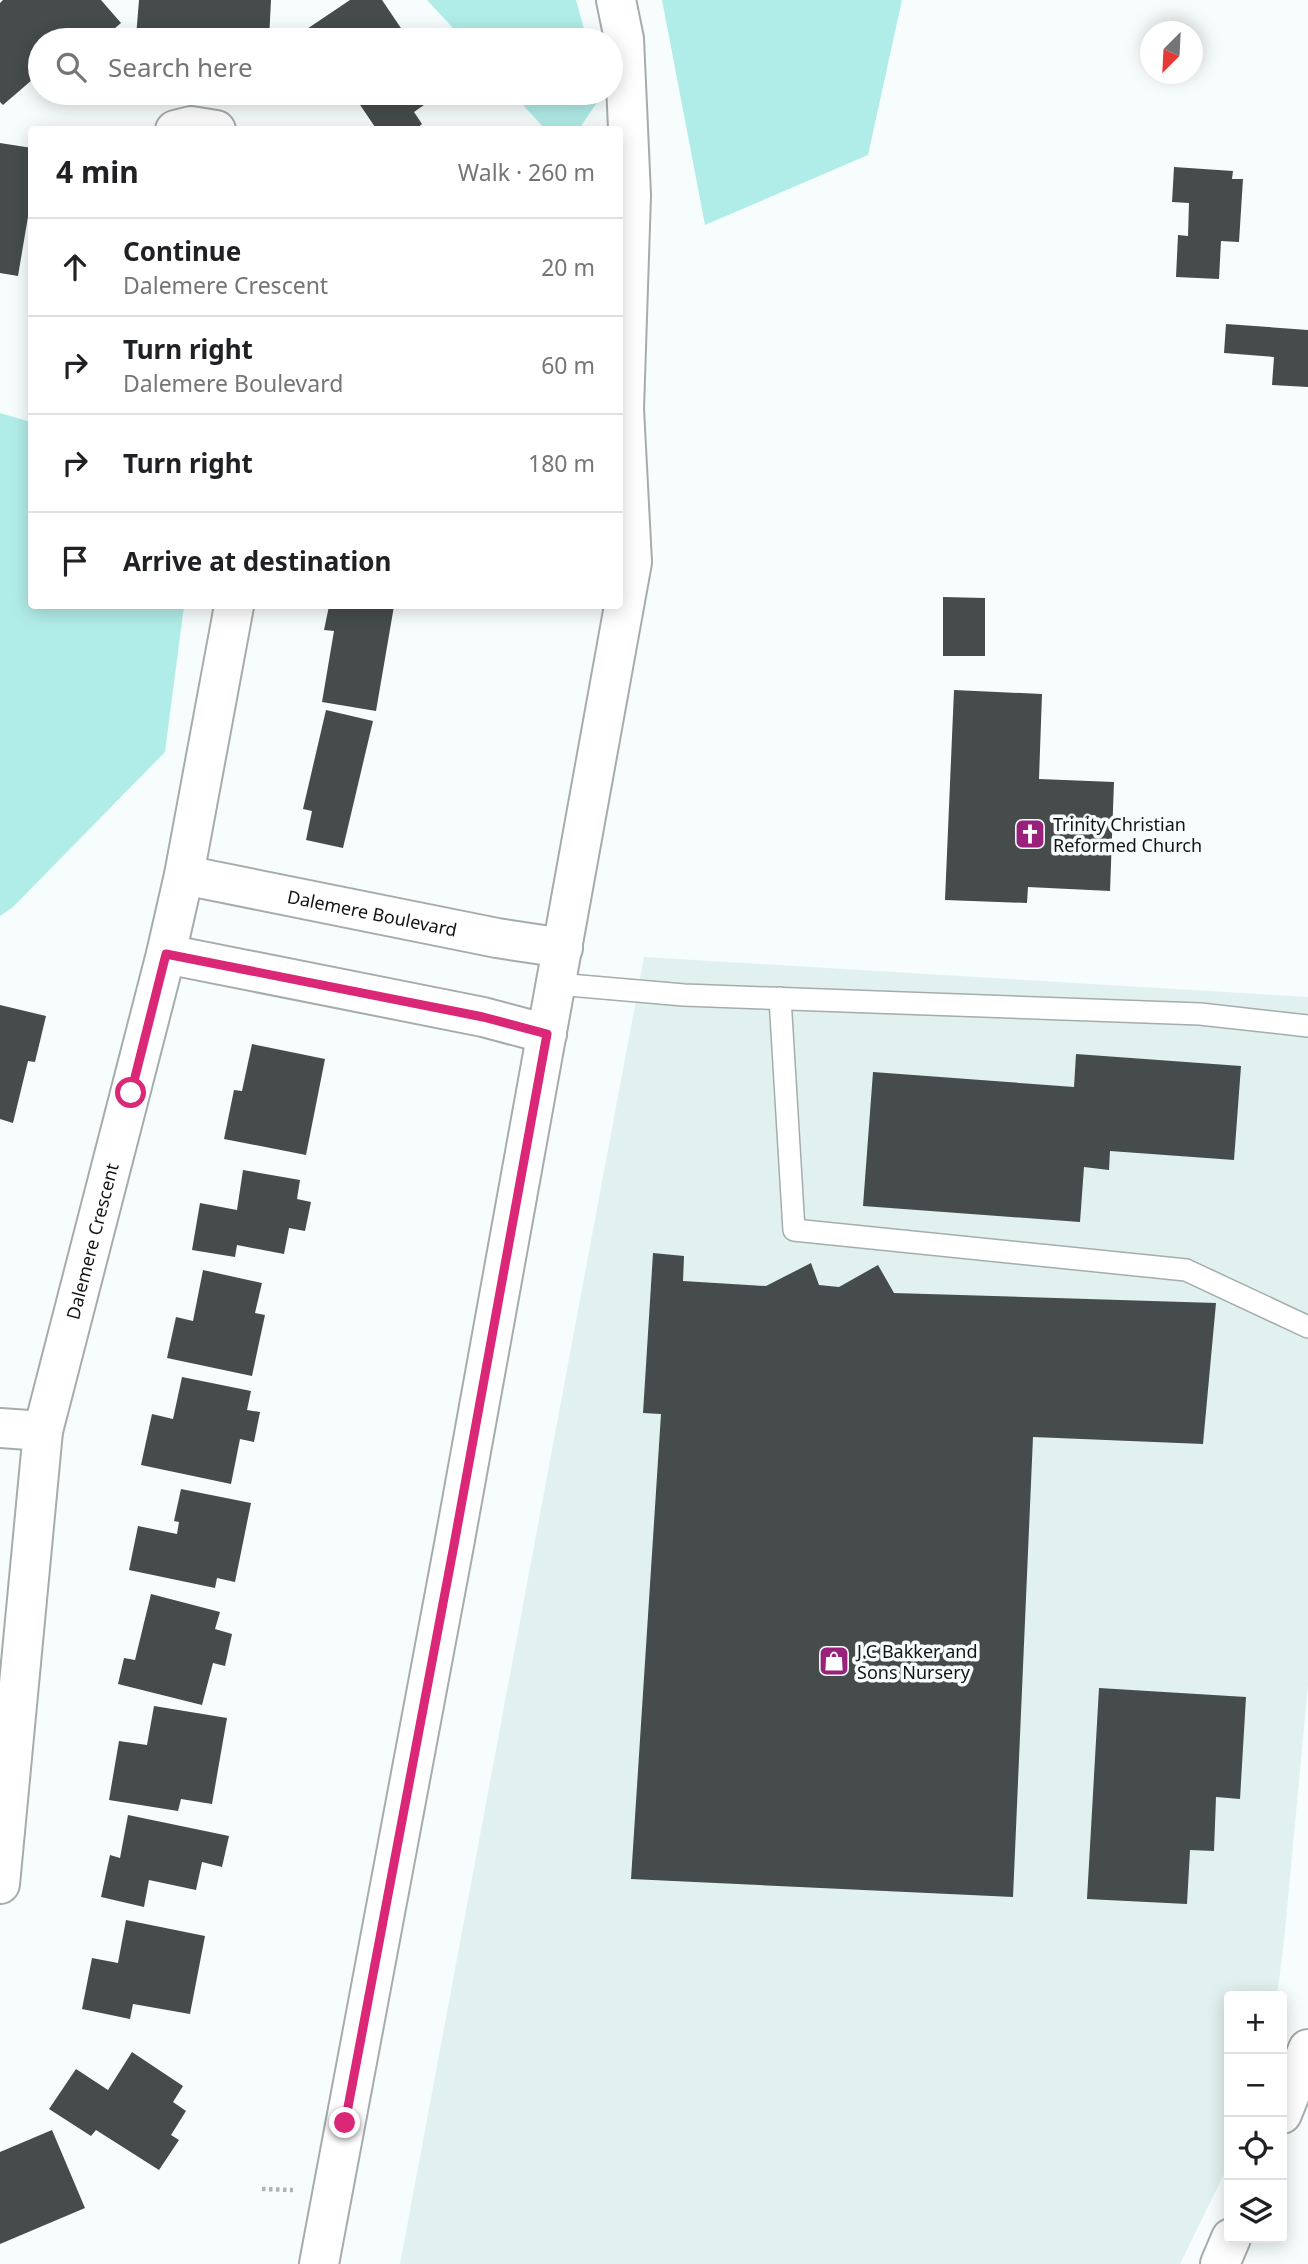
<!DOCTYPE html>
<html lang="en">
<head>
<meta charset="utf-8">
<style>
  :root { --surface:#fff; --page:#f6f6f6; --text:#202124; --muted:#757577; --line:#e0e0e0 }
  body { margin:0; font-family:"Noto Sans",sans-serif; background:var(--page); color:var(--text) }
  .controls { position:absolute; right:21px; bottom:21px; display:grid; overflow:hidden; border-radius:7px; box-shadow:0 4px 18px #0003 }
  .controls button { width:63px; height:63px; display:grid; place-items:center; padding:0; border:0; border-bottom:2px solid var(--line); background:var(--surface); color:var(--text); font:35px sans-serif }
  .compass { position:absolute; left:1140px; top:21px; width:63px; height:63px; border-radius:50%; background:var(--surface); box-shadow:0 4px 18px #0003; rotate:204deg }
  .stop { position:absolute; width:21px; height:21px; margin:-16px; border:5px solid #db2777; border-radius:50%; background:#fff }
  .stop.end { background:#db2777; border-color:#fff; box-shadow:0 2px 7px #0008 }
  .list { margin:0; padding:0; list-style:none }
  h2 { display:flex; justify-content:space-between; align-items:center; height:91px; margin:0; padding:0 28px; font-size:30px }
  h2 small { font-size:23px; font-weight:400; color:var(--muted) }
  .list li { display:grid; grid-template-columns:46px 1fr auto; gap:21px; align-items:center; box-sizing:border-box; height:98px; padding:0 28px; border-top:2px solid var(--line) }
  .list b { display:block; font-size:26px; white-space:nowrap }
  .list p { margin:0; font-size:23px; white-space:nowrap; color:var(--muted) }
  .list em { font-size:23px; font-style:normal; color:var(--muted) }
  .icon { flex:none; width:38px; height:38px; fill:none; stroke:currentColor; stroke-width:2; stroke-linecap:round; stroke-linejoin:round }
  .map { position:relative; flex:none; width:1308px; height:2264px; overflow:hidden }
  .search { position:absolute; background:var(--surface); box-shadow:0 4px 18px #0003; left:28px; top:28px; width:595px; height:77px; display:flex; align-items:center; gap:18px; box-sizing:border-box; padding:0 24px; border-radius:38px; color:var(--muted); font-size:26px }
  .panel { position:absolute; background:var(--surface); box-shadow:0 4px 18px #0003; left:28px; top:126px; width:595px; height:483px; border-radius:7px }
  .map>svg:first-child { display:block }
  .built { fill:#e1f1f0 }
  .green { fill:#b1ede8 }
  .building { fill:#464c4c }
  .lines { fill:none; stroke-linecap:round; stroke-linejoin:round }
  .service-casing { stroke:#a5acac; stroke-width:24 }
  .minor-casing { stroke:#a5acac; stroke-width:42 }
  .secondary-casing { stroke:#a5acac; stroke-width:42 }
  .path { stroke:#afb4b3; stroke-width:4.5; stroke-dasharray:3.5 3.5; stroke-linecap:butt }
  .service { stroke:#fff; stroke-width:21 }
  .minor { stroke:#fff; stroke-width:38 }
  .secondary { stroke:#fff; stroke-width:38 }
  .route { stroke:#db2777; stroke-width:9 }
  .labels { text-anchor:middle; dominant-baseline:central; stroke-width:7; stroke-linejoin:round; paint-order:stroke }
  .poi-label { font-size:18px; fill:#121414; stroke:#f6fdfc; text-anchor:start }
  .street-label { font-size:18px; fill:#121414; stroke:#f6fdfc }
</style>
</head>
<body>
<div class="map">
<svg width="1308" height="2264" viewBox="0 0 1308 2264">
  <rect width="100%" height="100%" fill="#f6fdfc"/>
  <!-- built -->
  <path class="built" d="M644,957L1308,997V1685L1284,1941L1277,1996H1229V2164L1180,2264H400Z"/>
  <!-- green -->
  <g class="green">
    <path d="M427,0H576L587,40H464Z"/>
    <path d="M662,0H902L868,155L705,225Z"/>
    <path d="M512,93H601L602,95L579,129L546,130Z"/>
    <path d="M0,413L31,422L32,606H184L165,752L13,907L0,916Z"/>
  </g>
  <!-- building -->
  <g class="building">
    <path d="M3,0H101L121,23L101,40H40V73L3,105L0,102V3Z"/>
    <path d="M139,0H271L269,40H221L222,31L184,29L183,40L136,37Z"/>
    <path d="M350,0H382L409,40H297L295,37Z"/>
    <path d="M352,93H426L431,100L414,112L422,124L415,130H377Z"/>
    <path d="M0,143L32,148V193L18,276L0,273Z"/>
    <path d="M1174,167L1233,171L1232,179H1243L1239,242L1221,241L1219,279L1176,277L1178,235L1188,236L1189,203L1172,202Z"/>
    <path d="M1226,324L1308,330V387L1272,385L1274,357L1224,353Z"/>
    <path d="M943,597L985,598V656H943Z"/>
    <path d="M329,606H394L376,711L322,702L334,631L324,630Z"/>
    <path d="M954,690L1042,694L1039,779L1114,782L1110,891L1028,887L1027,903L945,900Z"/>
    <path d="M326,710L373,721L343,848L306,840L312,811L303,809Z"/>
    <path d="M0,1005L46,1016L35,1062L28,1061L13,1123L0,1119Z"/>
    <path d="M252,1044L325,1059L306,1155L224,1139L234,1090L242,1091Z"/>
    <path d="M1076,1054L1241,1066L1234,1160L1110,1151L1109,1170L1084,1167L1080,1222L863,1206L873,1072L1074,1087Z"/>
    <path d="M243,1170L300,1180L297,1199L311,1202L305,1231L289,1228L284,1254L237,1245L235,1257L192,1250L200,1203L237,1210Z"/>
    <path d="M653,1253L684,1256L683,1281L766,1286L811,1263L819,1285L839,1287L878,1265L894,1293L1216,1303L1203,1444L1033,1437L1013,1897L631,1879L661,1414L643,1413Z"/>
    <path d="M203,1270L262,1283L255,1313L265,1315L252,1376L167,1358L176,1317L193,1321Z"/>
    <path d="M182,1377L251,1391L247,1410L260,1412L254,1442L240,1439L231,1484L141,1465L152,1414L173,1419Z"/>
    <path d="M181,1489L251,1503L235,1582L217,1578L215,1588L129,1570L138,1526L177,1534L179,1522L174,1521Z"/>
    <path d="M151,1594L220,1612L215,1629L232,1634L225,1666L213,1663L202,1705L118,1684L124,1658L135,1660Z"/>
    <path d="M1099,1688L1246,1697L1240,1799L1216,1797L1214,1851L1190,1850L1187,1904L1087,1899Z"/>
    <path d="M154,1706L227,1718L212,1804L181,1799L178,1811L109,1800L119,1741L147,1745Z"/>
    <path d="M128,1815L229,1836L222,1867L202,1862L196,1890L149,1880L144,1907L101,1897L110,1855L120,1858Z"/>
    <path d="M126,1920L205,1936L190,2014L133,2004L130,2019L82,2009L92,1958L118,1963Z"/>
    <path d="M132,2052L183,2086L173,2102L186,2111L171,2135L179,2140L159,2170L96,2130L91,2136L49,2109L76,2069L108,2090Z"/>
    <path d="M52,2130L85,2208L0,2244V2152Z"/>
  </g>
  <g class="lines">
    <!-- service casing -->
    <g class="service-casing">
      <g id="service">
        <path d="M557,984L684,995L1200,1014L1308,1026"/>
        <path d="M780,998L794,1230L1186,1270L1308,1327"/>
      </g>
    </g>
    <!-- minor casing -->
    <g class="minor-casing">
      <g id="minor">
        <path d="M175,130L191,126L216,130"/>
        <path id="s1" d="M184,875L497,938L563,948"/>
        <path d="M166,954L483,1017L547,1034"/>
        <path d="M0,1428L43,1431"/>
        <path id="s2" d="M0,1884L43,1431L166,954L184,875L234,606"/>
      </g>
    </g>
    <!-- secondary casing -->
    <g class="secondary-casing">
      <g id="secondary">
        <path d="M1282,2114L1308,2049"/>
        <path d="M319,2264L454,1545L632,562L624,409L631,195L624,39L616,0"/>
        <path d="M1220,2264L1231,2238"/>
      </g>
    </g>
    <!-- path -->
    <path class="path" d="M262,2189L293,2190"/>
    <!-- service -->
    <use href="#service" class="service"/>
    <!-- minor -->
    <use href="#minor" class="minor"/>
    <!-- secondary -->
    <use href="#secondary" class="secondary"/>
  </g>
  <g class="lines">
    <!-- route -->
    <path class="route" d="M131,1093L166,954L483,1017L547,1034L454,1545L345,2123"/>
  </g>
  <!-- icons -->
  <defs>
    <g id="church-square" transform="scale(1.575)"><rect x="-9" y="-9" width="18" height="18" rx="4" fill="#99217c" stroke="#f6fdfc"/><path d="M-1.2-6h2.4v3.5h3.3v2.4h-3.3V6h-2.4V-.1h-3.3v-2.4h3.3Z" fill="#fff"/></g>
    <g id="shop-square" transform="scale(1.575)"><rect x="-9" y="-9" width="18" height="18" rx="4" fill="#99217c" stroke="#f6fdfc"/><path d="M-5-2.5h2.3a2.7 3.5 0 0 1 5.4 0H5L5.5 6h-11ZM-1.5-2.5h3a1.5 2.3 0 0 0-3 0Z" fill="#fff"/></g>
  </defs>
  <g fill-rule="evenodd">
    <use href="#church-square" x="1030" y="834"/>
    <use href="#shop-square" x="834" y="1661"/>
  </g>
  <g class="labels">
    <!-- poi labels -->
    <g class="poi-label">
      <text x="1053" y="824">Trinity Christian<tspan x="1053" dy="21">Reformed Church</tspan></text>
      <text x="857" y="1651">J.C Bakker and<tspan x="857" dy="21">Sons Nursery</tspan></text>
    </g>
    <!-- street labels -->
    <g class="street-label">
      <text stroke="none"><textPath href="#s1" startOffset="192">Dalemere Boulevard</textPath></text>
      <text stroke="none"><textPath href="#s2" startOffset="651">Dalemere Crescent</textPath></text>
    </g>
  </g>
</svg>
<div class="controls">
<button>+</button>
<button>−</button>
<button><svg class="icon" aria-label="locate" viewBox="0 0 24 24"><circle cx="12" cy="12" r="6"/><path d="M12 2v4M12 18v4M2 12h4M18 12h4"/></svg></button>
<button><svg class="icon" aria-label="layers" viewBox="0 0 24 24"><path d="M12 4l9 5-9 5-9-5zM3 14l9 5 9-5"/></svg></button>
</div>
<svg class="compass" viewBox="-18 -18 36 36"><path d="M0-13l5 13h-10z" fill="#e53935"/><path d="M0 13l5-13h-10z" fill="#757577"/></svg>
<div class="stop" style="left:131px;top:1093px"></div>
<div class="stop end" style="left:345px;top:2123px"></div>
<div class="search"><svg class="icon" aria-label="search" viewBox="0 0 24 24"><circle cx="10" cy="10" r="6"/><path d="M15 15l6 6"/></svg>Search here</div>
<section class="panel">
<h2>4 min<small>Walk · 260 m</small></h2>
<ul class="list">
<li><svg class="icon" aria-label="ahead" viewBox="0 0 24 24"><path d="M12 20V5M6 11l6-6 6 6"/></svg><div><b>Continue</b><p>Dalemere Crescent</p></div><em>20 m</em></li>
<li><svg class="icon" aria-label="right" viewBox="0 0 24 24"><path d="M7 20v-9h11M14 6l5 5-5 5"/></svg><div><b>Turn right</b><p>Dalemere Boulevard</p></div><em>60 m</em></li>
<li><svg class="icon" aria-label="right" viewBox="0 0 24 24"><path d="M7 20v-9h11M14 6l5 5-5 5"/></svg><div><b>Turn right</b></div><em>180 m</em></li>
<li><svg class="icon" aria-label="arrive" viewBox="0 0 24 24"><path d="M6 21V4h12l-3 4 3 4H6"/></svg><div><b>Arrive at destination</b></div></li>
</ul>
</section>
</div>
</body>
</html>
